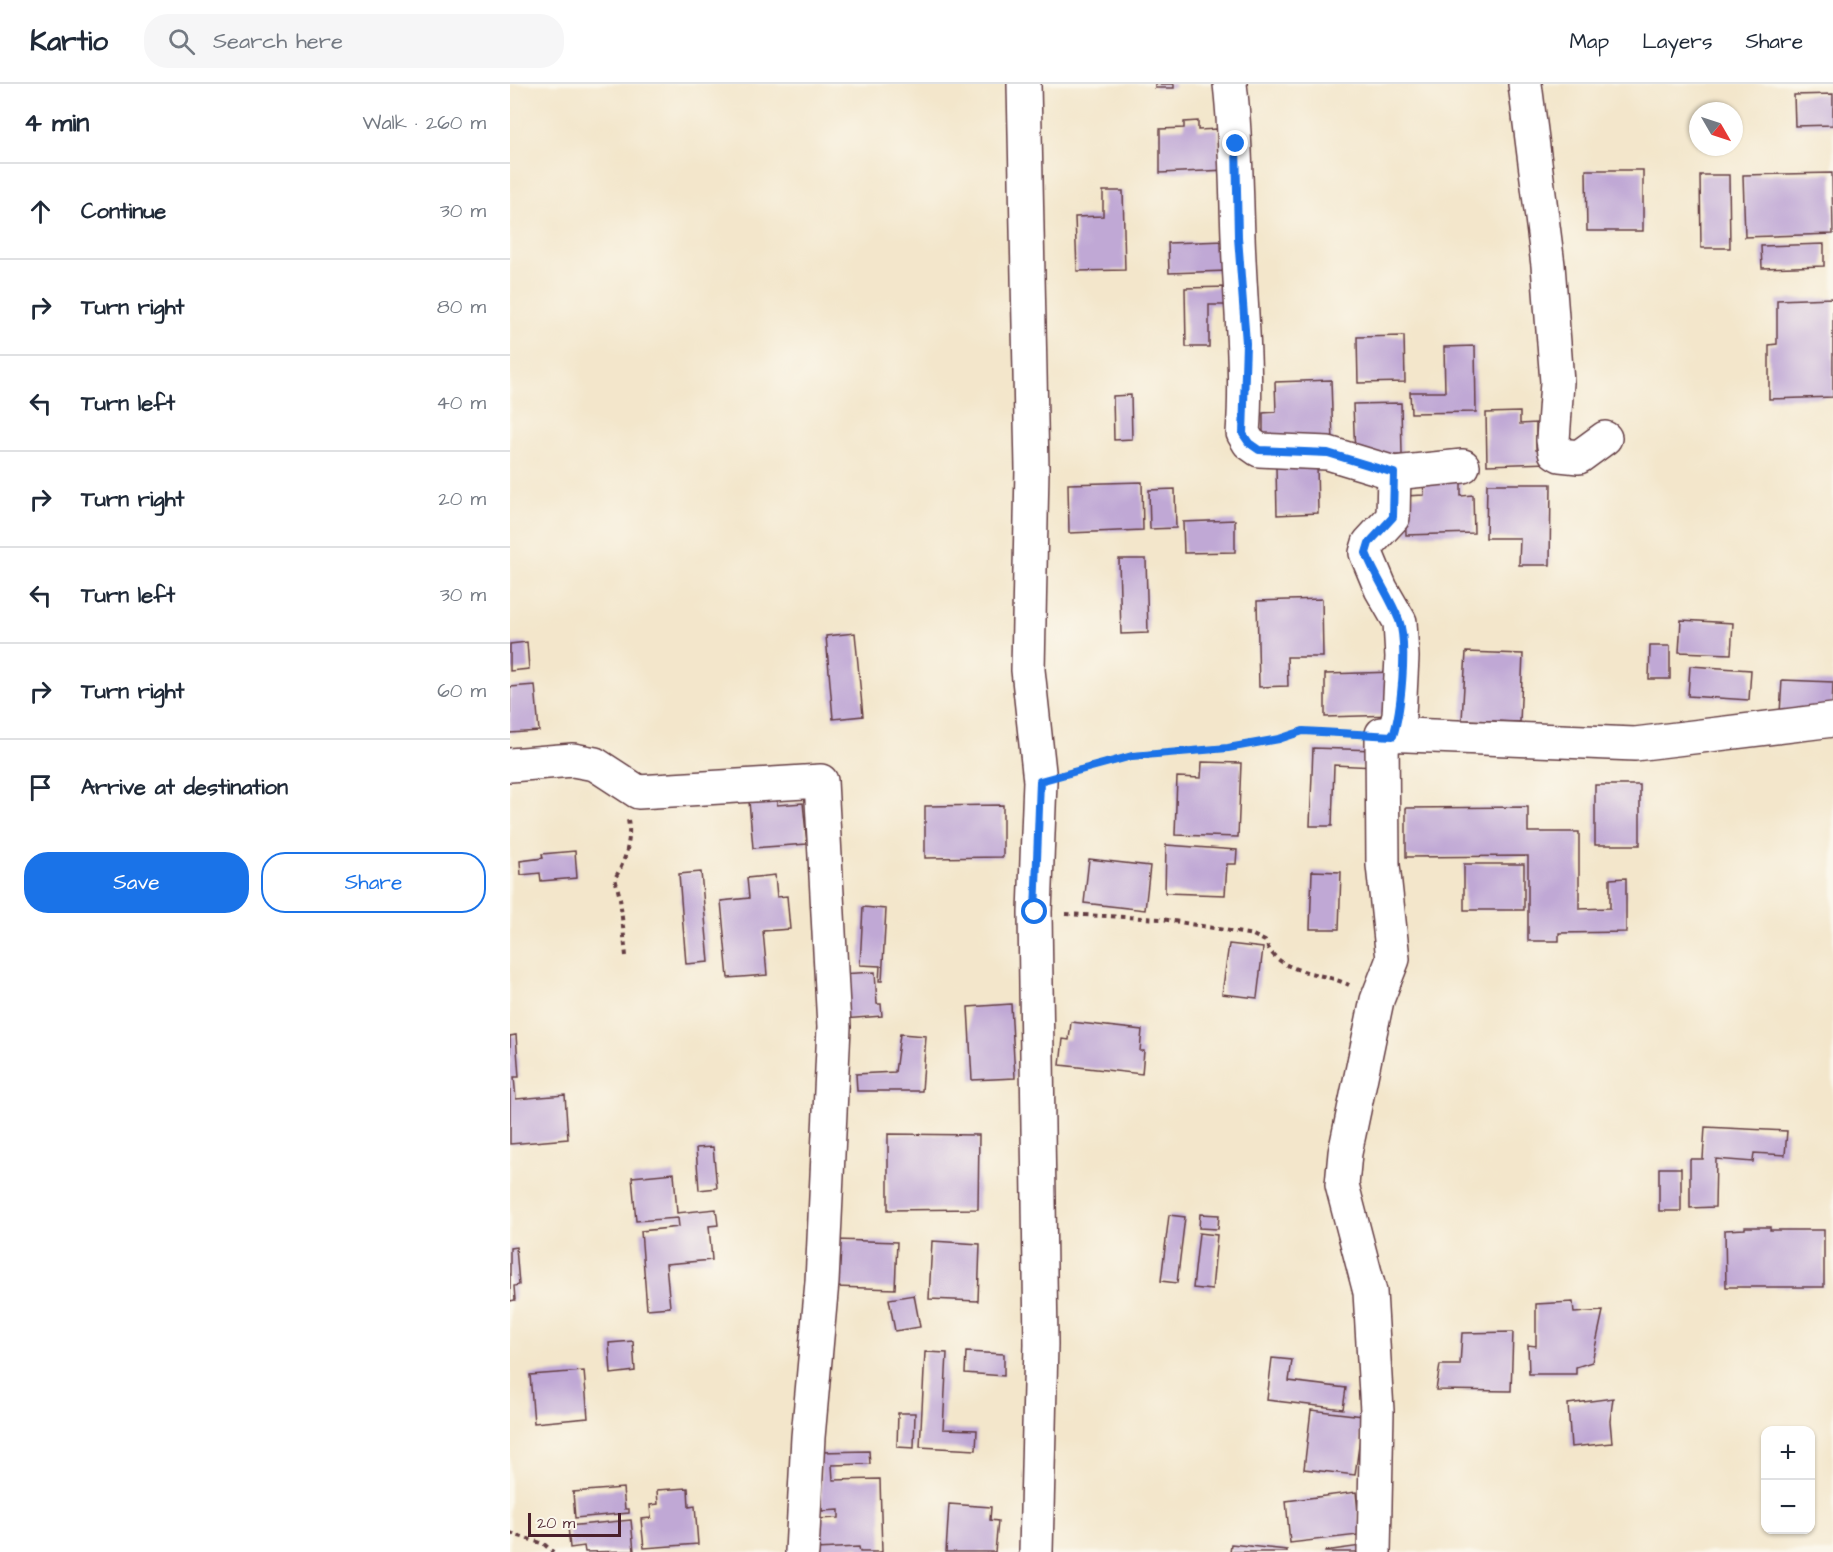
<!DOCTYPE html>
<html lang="en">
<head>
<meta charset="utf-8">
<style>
  :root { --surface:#fff; --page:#f6f6f7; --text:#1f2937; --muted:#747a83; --line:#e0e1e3; --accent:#1a73e8 }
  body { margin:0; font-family:"Architects Daughter",sans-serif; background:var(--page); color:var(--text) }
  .controls { position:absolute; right:18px; bottom:18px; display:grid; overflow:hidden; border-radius:12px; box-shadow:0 2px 4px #0004 }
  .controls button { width:54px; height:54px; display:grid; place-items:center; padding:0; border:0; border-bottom:2px solid var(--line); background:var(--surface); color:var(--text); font:30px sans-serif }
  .compass { position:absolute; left:1179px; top:18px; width:54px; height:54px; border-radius:50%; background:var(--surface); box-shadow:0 2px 4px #0004; rotate:129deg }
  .scale { position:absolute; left:18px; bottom:15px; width:93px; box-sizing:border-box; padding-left:6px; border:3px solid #4a1f2b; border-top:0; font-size:16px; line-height:21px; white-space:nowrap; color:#4a1f2b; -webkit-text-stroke:4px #fbf7ec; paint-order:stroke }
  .stop { position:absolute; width:18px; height:18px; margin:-14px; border:4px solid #1a73e8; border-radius:50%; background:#fff }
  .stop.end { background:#1a73e8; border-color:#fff; box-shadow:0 2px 6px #0008 }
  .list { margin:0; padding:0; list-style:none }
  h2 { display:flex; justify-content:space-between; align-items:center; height:78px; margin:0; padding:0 24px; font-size:26px }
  h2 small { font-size:20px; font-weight:400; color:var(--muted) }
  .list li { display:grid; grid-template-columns:39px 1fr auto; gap:18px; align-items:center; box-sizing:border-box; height:96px; padding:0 24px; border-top:2px solid var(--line) }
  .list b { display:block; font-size:22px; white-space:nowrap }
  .list em { font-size:20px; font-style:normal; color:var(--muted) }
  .actions { display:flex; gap:12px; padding:18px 24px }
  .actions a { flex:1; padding:14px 0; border:2px solid var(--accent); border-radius:24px; text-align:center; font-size:21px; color:var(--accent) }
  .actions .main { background:var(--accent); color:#fff }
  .icon { flex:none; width:33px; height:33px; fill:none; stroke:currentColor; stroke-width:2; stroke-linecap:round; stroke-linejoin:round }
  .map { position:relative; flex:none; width:1323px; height:1468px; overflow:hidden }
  header { display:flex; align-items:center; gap:36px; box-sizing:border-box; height:84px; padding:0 30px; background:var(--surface); border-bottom:2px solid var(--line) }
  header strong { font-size:28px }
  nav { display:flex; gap:33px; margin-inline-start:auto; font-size:21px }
  .search { width:420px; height:54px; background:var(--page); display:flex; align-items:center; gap:15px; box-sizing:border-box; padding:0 21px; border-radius:24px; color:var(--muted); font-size:22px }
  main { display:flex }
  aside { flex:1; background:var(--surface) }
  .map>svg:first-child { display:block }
  .building { fill:#c0a8d5 }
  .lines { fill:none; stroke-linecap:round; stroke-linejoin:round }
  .minor-casing { stroke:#633d43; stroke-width:36 }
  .path { stroke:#633d43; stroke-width:4; stroke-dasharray:4.5 4.5; stroke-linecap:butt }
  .minor { stroke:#fff; stroke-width:33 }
  .route { stroke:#1a73e8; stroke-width:8 }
</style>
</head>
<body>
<header>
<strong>Kartio</strong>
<div class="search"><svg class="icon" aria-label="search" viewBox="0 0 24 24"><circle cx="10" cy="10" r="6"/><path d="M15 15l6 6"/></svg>Search here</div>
<nav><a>Map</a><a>Layers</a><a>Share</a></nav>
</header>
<main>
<aside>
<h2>4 min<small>Walk · 260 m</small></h2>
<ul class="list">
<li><svg class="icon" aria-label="ahead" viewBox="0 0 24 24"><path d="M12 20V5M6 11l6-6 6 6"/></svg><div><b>Continue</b></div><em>30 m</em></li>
<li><svg class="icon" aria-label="right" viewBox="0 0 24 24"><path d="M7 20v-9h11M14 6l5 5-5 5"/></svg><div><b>Turn right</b></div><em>80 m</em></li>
<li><svg class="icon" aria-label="left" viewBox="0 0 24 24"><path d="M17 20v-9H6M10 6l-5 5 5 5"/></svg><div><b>Turn left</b></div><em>40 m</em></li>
<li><svg class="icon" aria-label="right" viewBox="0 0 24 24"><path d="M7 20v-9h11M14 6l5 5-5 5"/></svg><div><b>Turn right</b></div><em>20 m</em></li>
<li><svg class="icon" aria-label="left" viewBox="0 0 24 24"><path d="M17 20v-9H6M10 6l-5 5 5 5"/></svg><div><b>Turn left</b></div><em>30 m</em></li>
<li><svg class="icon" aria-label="right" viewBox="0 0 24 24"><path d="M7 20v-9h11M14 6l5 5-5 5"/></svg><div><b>Turn right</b></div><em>60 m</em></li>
<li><svg class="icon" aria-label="arrive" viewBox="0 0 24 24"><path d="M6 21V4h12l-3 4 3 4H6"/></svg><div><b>Arrive at destination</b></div></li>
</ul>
<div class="actions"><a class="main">Save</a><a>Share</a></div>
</aside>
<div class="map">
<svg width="1323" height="1468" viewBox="0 0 1323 1468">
  <rect width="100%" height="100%" fill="#fbf7ec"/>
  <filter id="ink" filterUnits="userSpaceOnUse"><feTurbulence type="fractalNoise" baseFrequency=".0167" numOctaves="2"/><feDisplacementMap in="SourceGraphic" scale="12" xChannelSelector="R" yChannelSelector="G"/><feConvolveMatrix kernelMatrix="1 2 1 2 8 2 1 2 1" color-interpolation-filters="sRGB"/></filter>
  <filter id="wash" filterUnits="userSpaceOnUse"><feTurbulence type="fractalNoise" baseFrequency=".008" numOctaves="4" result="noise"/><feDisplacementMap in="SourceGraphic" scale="24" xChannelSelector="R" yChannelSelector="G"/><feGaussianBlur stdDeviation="1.35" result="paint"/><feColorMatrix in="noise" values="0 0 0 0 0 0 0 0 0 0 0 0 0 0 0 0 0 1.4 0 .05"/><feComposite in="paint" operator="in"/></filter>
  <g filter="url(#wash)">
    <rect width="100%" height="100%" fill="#f3e6cb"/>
    <g id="blocks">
      <!-- building -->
      <g class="building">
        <rect x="645" y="0" width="19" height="4"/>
        <path d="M1323,10V41L1285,42L1284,11Z"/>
        <path d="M688,37V46L708,45L709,73L716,72L717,86L650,89V45L674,44V38Z"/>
        <path d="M1076,86H1133V147H1077Z"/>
        <path d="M1322,89L1323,150L1235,153L1233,91Z"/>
        <path d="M1190,91H1219L1220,164H1191Z"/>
        <path d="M593,107H613L615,186L567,187L565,133L593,132Z"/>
        <path d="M716,157L717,187L659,189L658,159Z"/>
        <path d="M1314,160V182L1252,184L1251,162Z"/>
        <path d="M718,203L719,221H699V263H676L675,204Z"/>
        <path d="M1323,214V313L1259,315V261L1267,260V216Z"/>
        <path d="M894,252L895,298L848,299L847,253Z"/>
        <path d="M965,262L966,328L901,329L900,308H935L934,263Z"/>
        <path d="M821,296L823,359L753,361V329L766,328L765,298Z"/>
        <path d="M621,311L622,355L604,356L603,312Z"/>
        <path d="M891,319L892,371L845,372L843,320Z"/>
        <path d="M1010,328V340L1026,339V366H1038L1039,379L977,381L976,329Z"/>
        <path d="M807,381L808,429L767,431L766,383Z"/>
        <path d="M951,392V412L963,411L964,449L896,451L895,412L914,411L913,394Z"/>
        <path d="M632,398L633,446L559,449L558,400Z"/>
        <path d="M977,400H1041L1040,481H1009L1010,454H976Z"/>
        <path d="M665,405L666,444L640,445L639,406Z"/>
        <path d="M725,436V468L674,469L673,438Z"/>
        <path d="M609,475H636L638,549L611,550Z"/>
        <path d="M812,515L813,573H777L778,602L749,603L747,517Z"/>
        <path d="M1171,536L1223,539L1221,570L1169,568Z"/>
        <path d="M345,549L353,632L323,635L316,552Z"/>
        <path d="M17,558L19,585L0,587V560Z"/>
        <path d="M1140,562H1160V595H1139Z"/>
        <path d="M956,568L1013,570L1010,638L952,636Z"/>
        <path d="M1180,582L1241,586L1239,616L1178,612Z"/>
        <path d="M885,588V631L815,633V590Z"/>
        <path d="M1272,596L1323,598L1322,630L1270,629Z"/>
        <path d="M25,601L29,647L0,649V603Z"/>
        <path d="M803,664L865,666V683L824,681L822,742H800Z"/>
        <path d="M692,678L731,679L728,753L665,751L667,693L691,694Z"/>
        <rect x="1085" y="701" width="45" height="60"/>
        <path d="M267,714V721L293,719L297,760L243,764L239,717Z"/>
        <path d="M493,721V773L415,774V722Z"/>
        <path d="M1018,723V748H1069V825L1100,824V795L1116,794V848L1049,849V857H1018V772L896,773V724Z"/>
        <path d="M656,761L727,766L726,780H717L715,811L655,809Z"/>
        <path d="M65,767L67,794L31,797L30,789L11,791L10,777L33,774L32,770Z"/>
        <path d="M579,775L640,782L635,826L574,819Z"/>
        <rect x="954" y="780" width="60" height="46"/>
        <path d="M802,787L831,788L829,845H800Z"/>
        <path d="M191,788L199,878L176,880L169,790Z"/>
        <path d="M265,791L267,813L277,812L280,845L253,847L257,891L218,894L211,817L239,814L237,794Z"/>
        <path d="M353,823L376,825L372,897H369L370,882L350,881Z"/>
        <path d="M719,860L753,864L747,914L712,910Z"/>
        <path d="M365,888L367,920H371L372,932L333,935L330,890Z"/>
        <path d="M501,920L505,994L462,996L458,923Z"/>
        <path d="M561,938L632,946L630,967H634L632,990L550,981L553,955L559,956Z"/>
        <path d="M390,950L416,952L412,1007H347L346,990L385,988Z"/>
        <path d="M6,951L9,993H4L6,1015L55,1011L58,1055L0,1060V952Z"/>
        <path d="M1195,1043L1277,1047L1275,1071L1244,1069L1243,1078L1206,1075L1205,1123L1180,1124V1075H1193Z"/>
        <path d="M378,1050L469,1051L468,1125L378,1126Z"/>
        <path d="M203,1063L207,1104L189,1106L186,1064Z"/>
        <rect x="1149" y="1084" width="22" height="43"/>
        <path d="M164,1089L167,1129L206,1125L208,1141L199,1142L202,1176L156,1180L160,1223L137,1225L131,1147L169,1143L168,1134L126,1137L122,1093Z"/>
        <path d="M690,1130L709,1131L708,1145L689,1144Z"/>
        <path d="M659,1131L675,1133L667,1199L651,1197Z"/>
        <path d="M1235,1143H1260V1146H1314V1203H1216L1215,1146L1235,1145Z"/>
        <path d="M689,1149L707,1151L702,1206L683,1204Z"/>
        <path d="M327,1156L387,1158L385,1205L326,1203Z"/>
        <path d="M422,1157L470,1160L468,1217L419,1215Z"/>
        <path d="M6,1163L9,1201L4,1202L5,1216L0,1217V1164Z"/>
        <path d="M404,1211L410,1243L385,1247L379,1215Z"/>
        <path d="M1063,1218L1064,1229L1093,1227L1082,1278L1066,1283V1290H1019L1018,1261L1026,1262V1220Z"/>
        <path d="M1003,1248L1001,1307L926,1306L930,1281H950L952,1249Z"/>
        <path d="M123,1257L125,1287L101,1290L99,1259Z"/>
        <path d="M415,1268L437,1269L433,1345L467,1346L466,1366L410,1363Z"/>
        <path d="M456,1268L494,1270V1292L455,1289Z"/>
        <path d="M762,1274L782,1276L779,1297L836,1304L833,1325L757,1316Z"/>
        <path d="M74,1287L78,1334L24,1339L20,1291Z"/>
        <path d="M1103,1314L1100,1337L1102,1359L1061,1363L1058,1320Z"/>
        <path d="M801,1326L853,1332L845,1391L794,1385Z"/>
        <path d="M388,1329H405L404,1364L387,1363Z"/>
        <path d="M359,1367L360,1380L322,1381L323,1396L370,1395L372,1468H350L349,1463L305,1465L304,1435L329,1434V1426L312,1427L310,1368Z"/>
        <path d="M113,1404L115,1425H119V1429L65,1434L63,1408Z"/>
        <path d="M178,1404L179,1423L185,1422L188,1460L134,1464L131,1435L141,1434L140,1421L148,1420L147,1406Z"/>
        <path d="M846,1408L849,1438L857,1450L780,1459L776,1417Z"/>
        <path d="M439,1420L481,1423L480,1436L488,1437L485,1468H436Z"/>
        <path d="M121,1436L124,1467L75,1468L74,1462L60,1464L58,1442Z"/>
        <path d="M721,1460L777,1466V1468H720Z"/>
        <path d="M851,1462V1468H815V1467Z"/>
      </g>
    </g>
  </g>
  <g filter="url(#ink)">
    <use href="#blocks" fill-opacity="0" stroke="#633d43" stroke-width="1.5"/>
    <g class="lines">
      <!-- minor casing -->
      <g class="minor-casing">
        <g id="minor">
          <path d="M514,0L522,385L518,586L530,697L525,828L531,1260L526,1468"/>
          <path d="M720,0C726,51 726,101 728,152C730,218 738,283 733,349L739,359L749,366L818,369L884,389L953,382"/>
          <path d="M1015,0L1038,181L1047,298L1043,356L1045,368L1050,371L1069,373L1095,354"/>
          <path d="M883,652L889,632L892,573L890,538L871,505L856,469L859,459L883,433L884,389"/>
          <path d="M0,681L63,676L85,680L128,708L311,697L324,943L312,1198L298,1353L292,1468"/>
          <path d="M864,1468L867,1327L860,1208L832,1101L835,1069L867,916L883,875L873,781L872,650L1125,660L1323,636"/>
        </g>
      </g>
      <!-- path -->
      <g class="path">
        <path d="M560,688L622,672L718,664L769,655L793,647L841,649"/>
        <path d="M556,830L652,835L743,851L755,857C769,892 809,886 839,901"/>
        <path d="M116,872L110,814L105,794C115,778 122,756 118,736"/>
        <path d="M0,1449L34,1460L43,1468"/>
      </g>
      <!-- minor -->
      <use href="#minor" class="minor"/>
    </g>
  </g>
  <g class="lines" filter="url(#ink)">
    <!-- route -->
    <path class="route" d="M525,828L530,697L622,672L718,664L769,655L793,647L883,652C891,628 898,560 889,536C880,513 865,492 856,469L859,459L883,433L884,389L818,369L749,366L739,359L733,350L736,259L728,153L726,60"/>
  </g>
</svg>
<div class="controls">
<button>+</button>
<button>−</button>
</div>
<svg class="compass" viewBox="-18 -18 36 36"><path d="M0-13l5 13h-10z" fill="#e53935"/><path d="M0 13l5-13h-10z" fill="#747a83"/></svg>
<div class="scale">20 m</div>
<div class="stop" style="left:525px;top:828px"></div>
<div class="stop end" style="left:726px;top:60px"></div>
</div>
</main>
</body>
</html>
